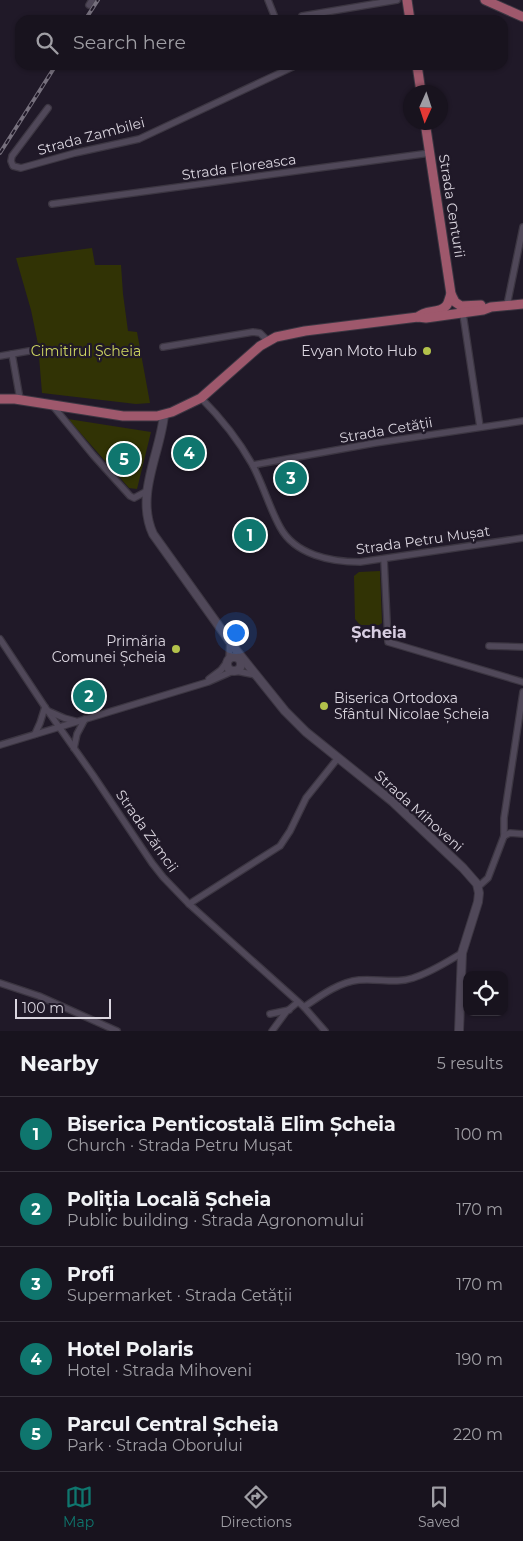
<!DOCTYPE html>
<html lang="en">
<head>
<meta charset="utf-8">
<style>
  :root { --surface:#18131e; --page:#211c27; --text:#f1f3f6; --muted:#9f9ea4; --line:#36323c; --accent:#0f766e }
  body { margin:0; font-family:Montserrat,sans-serif; background:var(--page); color:var(--text) }
  .controls { position:absolute; right:15px; bottom:15px; display:grid; overflow:hidden; border-radius:10px; box-shadow:0 1px 4px #0004 }
  .controls button { width:45px; height:45px; display:grid; place-items:center; padding:0; border:0; border-bottom:1px solid var(--line); background:var(--surface); color:var(--text); font:25px sans-serif }
  .compass { position:absolute; left:403px; top:85px; width:45px; height:45px; border-radius:50%; background:var(--surface); box-shadow:0 1px 4px #0004; rotate:183deg }
  .scale { position:absolute; left:15px; bottom:12px; width:96px; box-sizing:border-box; padding-left:5px; border:2px solid #dad5df; border-top:0; font-size:14px; line-height:18px; white-space:nowrap; color:#dad5df; -webkit-text-stroke:4px #201928; paint-order:stroke }
  .you { position:absolute; left:235px; top:632px; width:18px; height:18px; margin:-12px; border:4px solid #fff; border-radius:50%; background:#1a73e8; box-shadow:0 0 0 8px #1a73e833 }
  .badge { display:grid; place-items:center; width:32px; height:32px; border-radius:50%; background:var(--accent); color:#fff; font-size:16px; font-weight:700 }
  .pin { position:absolute; translate:-50% -50%; border:2px solid #fff; box-shadow:0 1px 5px #0006 }
  .list { margin:0; padding:0; list-style:none }
  h2 { display:flex; justify-content:space-between; align-items:center; height:65px; margin:0; padding:0 20px; font-size:21px }
  h2 small { font-size:16px; font-weight:400; color:var(--muted) }
  .list li { display:grid; grid-template-columns:32px 1fr auto; gap:15px; align-items:center; box-sizing:border-box; height:75px; padding:0 20px; border-top:1px solid var(--line) }
  .list b { display:block; font-size:19px; white-space:nowrap }
  .list p { margin:0; font-size:16px; white-space:nowrap; color:var(--muted) }
  .list em { font-size:16px; font-style:normal; color:var(--muted) }
  .icon { flex:none; width:28px; height:28px; fill:none; stroke:currentColor; stroke-width:2; stroke-linecap:round; stroke-linejoin:round }
  .map { position:relative; flex:none; width:523px; height:1031px; overflow:hidden }
  .search { position:absolute; background:var(--surface); box-shadow:0 1px 4px #0004; left:15px; right:15px; top:15px; height:55px; display:flex; align-items:center; gap:12px; box-sizing:border-box; padding:0 18px; border-radius:15px; color:var(--muted); font-size:19px }
  .sheet { height:440px; background:var(--surface) }
  nav { display:flex; justify-content:space-around; align-items:center; box-sizing:border-box; height:70px; border-top:1px solid var(--line); background:var(--surface); font-size:14px; color:var(--muted) }
  nav a { display:grid; justify-items:center; gap:2px }
  nav .on { color:var(--accent) }
  .map>svg:first-child { display:block }
  .green { fill:#313305 }
  .lines { fill:none; stroke-linecap:round; stroke-linejoin:round }
  .street-casing { stroke:#3c3642; stroke-width:8 }
  .secondary-casing { stroke:#3c3642; stroke-width:10 }
  .primary-casing { stroke:#3c3642; stroke-width:11 }
  .street { stroke:#504859; stroke-width:5.5 }
  .secondary { stroke:#504859; stroke-width:8 }
  .primary { stroke:#9e586c; stroke-width:9 }
  .rail-casing { stroke:#76707d; stroke-width:4 }
  .rail { stroke:#201928; stroke-width:2; stroke-dasharray:5.5; stroke-linecap:butt }
  .poi-dot { fill:#b3c24b; stroke:#201928; stroke-width:2 }
  .labels { text-anchor:middle; dominant-baseline:central; stroke-width:4.5; stroke-linejoin:round; paint-order:stroke }
  .street-label { font-size:14px; fill:#dad5df; stroke:#201928 }
  .park-label { font-size:14px; fill:#ced661; stroke:#201928 }
  .poi-label { font-size:14px; fill:#dad5df; stroke:#201928; text-anchor:end }
  .quarter-label { font-size:16px; font-weight:bold; fill:#d7cde1; stroke:#201928 }
</style>
</head>
<body>
<div class="map">
<svg width="523" height="1031" viewBox="0 0 523 1031">
  <rect width="100%" height="100%" fill="#201928"/>
  <!-- green -->
  <g class="green">
    <path d="M92,248L95,265H121L123,294L128,331L137,332L150,403L136,404L42,393L38,344L31,310L16,258Z"/>
    <path d="M68,419L151,432L137,489L129,488Z"/>
    <path d="M380,571L382,623L379,625H360L355,619L354,576L359,572Z"/>
  </g>
  <g class="lines">
    <!-- street casing -->
    <g class="street-casing">
      <g id="street">
        <path d="M268,0L276,20"/>
        <path d="M89,5L92,0"/>
        <path d="M302,16L397,0"/>
        <path d="M48,108L12,156L11,161L13,166L21,168L75,153L139,139L297,65"/>
        <path d="M52,204L430,153"/>
        <path d="M507,305L523,227"/>
        <path d="M463,314L480,427"/>
        <path d="M163,347L253,332L260,333L268,341"/>
        <path d="M12,354L20,399"/>
        <path d="M0,356L29,351"/>
        <path d="M201,398C220,417 239,441 252,464C263,484 269,507 280,527C295,555 331,562 360,562L523,538"/>
        <path d="M53,406L93,455L130,496L134,498L147,491"/>
        <path d="M253,465L375,443L523,421"/>
        <path d="M384,559L388,642L523,682"/>
        <path d="M0,639L45,707L93,775L152,863L163,877L189,904L304,1007L325,1031"/>
        <path d="M489,646L523,647"/>
        <path d="M229,660L230,641"/>
        <path d="M236,671L256,675"/>
        <path d="M209,679L221,670L227,662"/>
        <path d="M48,711L64,718L75,721"/>
        <path d="M35,734L40,723L45,707"/>
        <path d="M0,745L208,682L233,671"/>
        <path d="M74,748L77,734L85,719"/>
        <path d="M504,836V818L523,692"/>
        <path d="M504,836L510,833L523,834"/>
        <path d="M478,887L488,878L504,836"/>
        <path d="M189,904L280,846L290,831L306,798L338,758"/>
        <path d="M0,983L39,996L117,1031"/>
        <path d="M304,1007C320,996 339,982 359,980C377,978 396,984 413,978C430,973 447,962 462,953"/>
        <path d="M270,1014L289,1010"/>
        <path d="M272,1031L286,1012L298,1002"/>
      </g>
    </g>
    <!-- secondary casing -->
    <g class="secondary-casing">
      <g id="secondary">
        <path d="M164,415C160,454 135,495 153,534L236,650L285,711L306,732L393,802L463,868L477,884L479,893L478,902L462,953L459,1031"/>
        <circle cx="234" cy="664" r="7"/>
      </g>
    </g>
    <!-- primary casing -->
    <g class="primary-casing">
      <g id="primary">
        <path d="M407,0L410,20"/>
        <path d="M485,0L523,17"/>
        <path d="M417,65L421,92"/>
        <path d="M425,122L451,294L455,302L461,306L481,305"/>
        <path d="M418,317C426,309 439,314 446,306C449,303 449,298 451,294"/>
        <path d="M0,399H15L123,416H157L172,412L201,398L260,346L276,337L305,331L418,317L426,318L483,310L491,307L523,304"/>
      </g>
    </g>
    <!-- street -->
    <use href="#street" class="street"/>
    <!-- secondary -->
    <use href="#secondary" class="secondary"/>
    <!-- primary -->
    <use href="#primary" class="primary"/>
    <!-- rail casing -->
    <g class="rail-casing">
      <g id="rail">
        <path d="M85,20L98,0"/>
        <path d="M0,153L56,65"/>
      </g>
    </g>
    <!-- rail -->
    <use href="#rail" class="rail"/>
  </g>
  <!-- markers -->
  <g class="poi-dot">
    <circle cx="427" cy="351" r="5"/>
    <circle cx="176" cy="649" r="5"/>
    <circle cx="324" cy="706" r="5"/>
  </g>
  <g class="labels">
    <!-- street labels -->
    <g class="street-label">
      <text transform="translate(91 136) rotate(-15)">Strada Zambilei</text>
      <text transform="translate(239 167) rotate(-8)">Strada Floreasca</text>
      <text transform="translate(452 206) rotate(81)">Strada Centurii</text>
      <text transform="translate(386 430) rotate(-10)">Strada Cetății</text>
      <text transform="translate(423 540) rotate(-8)">Strada Petru Mușat</text>
      <text transform="translate(419 811) rotate(42)">Strada Mihoveni</text>
      <text transform="translate(147 831) rotate(55)">Strada Zămcii</text>
    </g>
    <!-- park labels -->
    <g class="park-label">
      <text x="86" y="351">Cimitirul Șcheia</text>
    </g>
    <!-- poi labels -->
    <g class="poi-label">
      <text x="417" y="351">Evyan Moto Hub</text>
      <text x="166" y="641">Primăria<tspan x="166" dy="16">Comunei Șcheia</tspan></text>
      <text x="334" y="698" text-anchor="start">Biserica Ortodoxa<tspan x="334" dy="16">Sfântul Nicolae Șcheia</tspan></text>
    </g>
    <!-- quarter labels -->
    <g class="quarter-label">
      <text x="379" y="632">Șcheia</text>
    </g>
  </g>
</svg>
<div class="controls">
<button><svg class="icon" aria-label="locate" viewBox="0 0 24 24"><circle cx="12" cy="12" r="6"/><path d="M12 2v4M12 18v4M2 12h4M18 12h4"/></svg></button>
</div>
<svg class="compass" viewBox="-18 -18 36 36"><path d="M0-13l5 13h-10z" fill="#e53935"/><path d="M0 13l5-13h-10z" fill="#9f9ea4"/></svg>
<div class="scale">100 m</div>
<div class="you"></div>
<div class="pin badge" style="left:250px;top:535px">1</div>
<div class="pin badge" style="left:89px;top:696px">2</div>
<div class="pin badge" style="left:291px;top:478px">3</div>
<div class="pin badge" style="left:189px;top:453px">4</div>
<div class="pin badge" style="left:124px;top:459px">5</div>
<div class="search"><svg class="icon" aria-label="search" viewBox="0 0 24 24"><circle cx="10" cy="10" r="6"/><path d="M15 15l6 6"/></svg>Search here</div>
</div>
<section class="sheet">
<h2>Nearby<small>5 results</small></h2>
<ul class="list">
<li><span class="badge">1</span><div><b>Biserica Penticostală Elim Șcheia</b><p>Church · Strada Petru Mușat</p></div><em>100 m</em></li>
<li><span class="badge">2</span><div><b>Poliția Locală Șcheia</b><p>Public building · Strada Agronomului</p></div><em>170 m</em></li>
<li><span class="badge">3</span><div><b>Profi</b><p>Supermarket · Strada Cetății</p></div><em>170 m</em></li>
<li><span class="badge">4</span><div><b>Hotel Polaris</b><p>Hotel · Strada Mihoveni</p></div><em>190 m</em></li>
<li><span class="badge">5</span><div><b>Parcul Central Șcheia</b><p>Park · Strada Oborului</p></div><em>220 m</em></li>
</ul>
</section>
<nav>
<a class="on"><svg class="icon" aria-label="map" viewBox="0 0 24 24"><path d="M3 6l6-2 6 2 6-2v14l-6 2-6-2-6 2zM9 4v14M15 6v14"/></svg>Map</a>
<a><svg class="icon" aria-label="directions" viewBox="0 0 24 24"><path d="M12 3l9 9-9 9-9-9zM9 14v-3h6M13 9l2 2-2 2"/></svg>Directions</a>
<a><svg class="icon" aria-label="saved" viewBox="0 0 24 24"><path d="M7 4h10v16l-5-4-5 4z"/></svg>Saved</a>
</nav>
</body>
</html>
